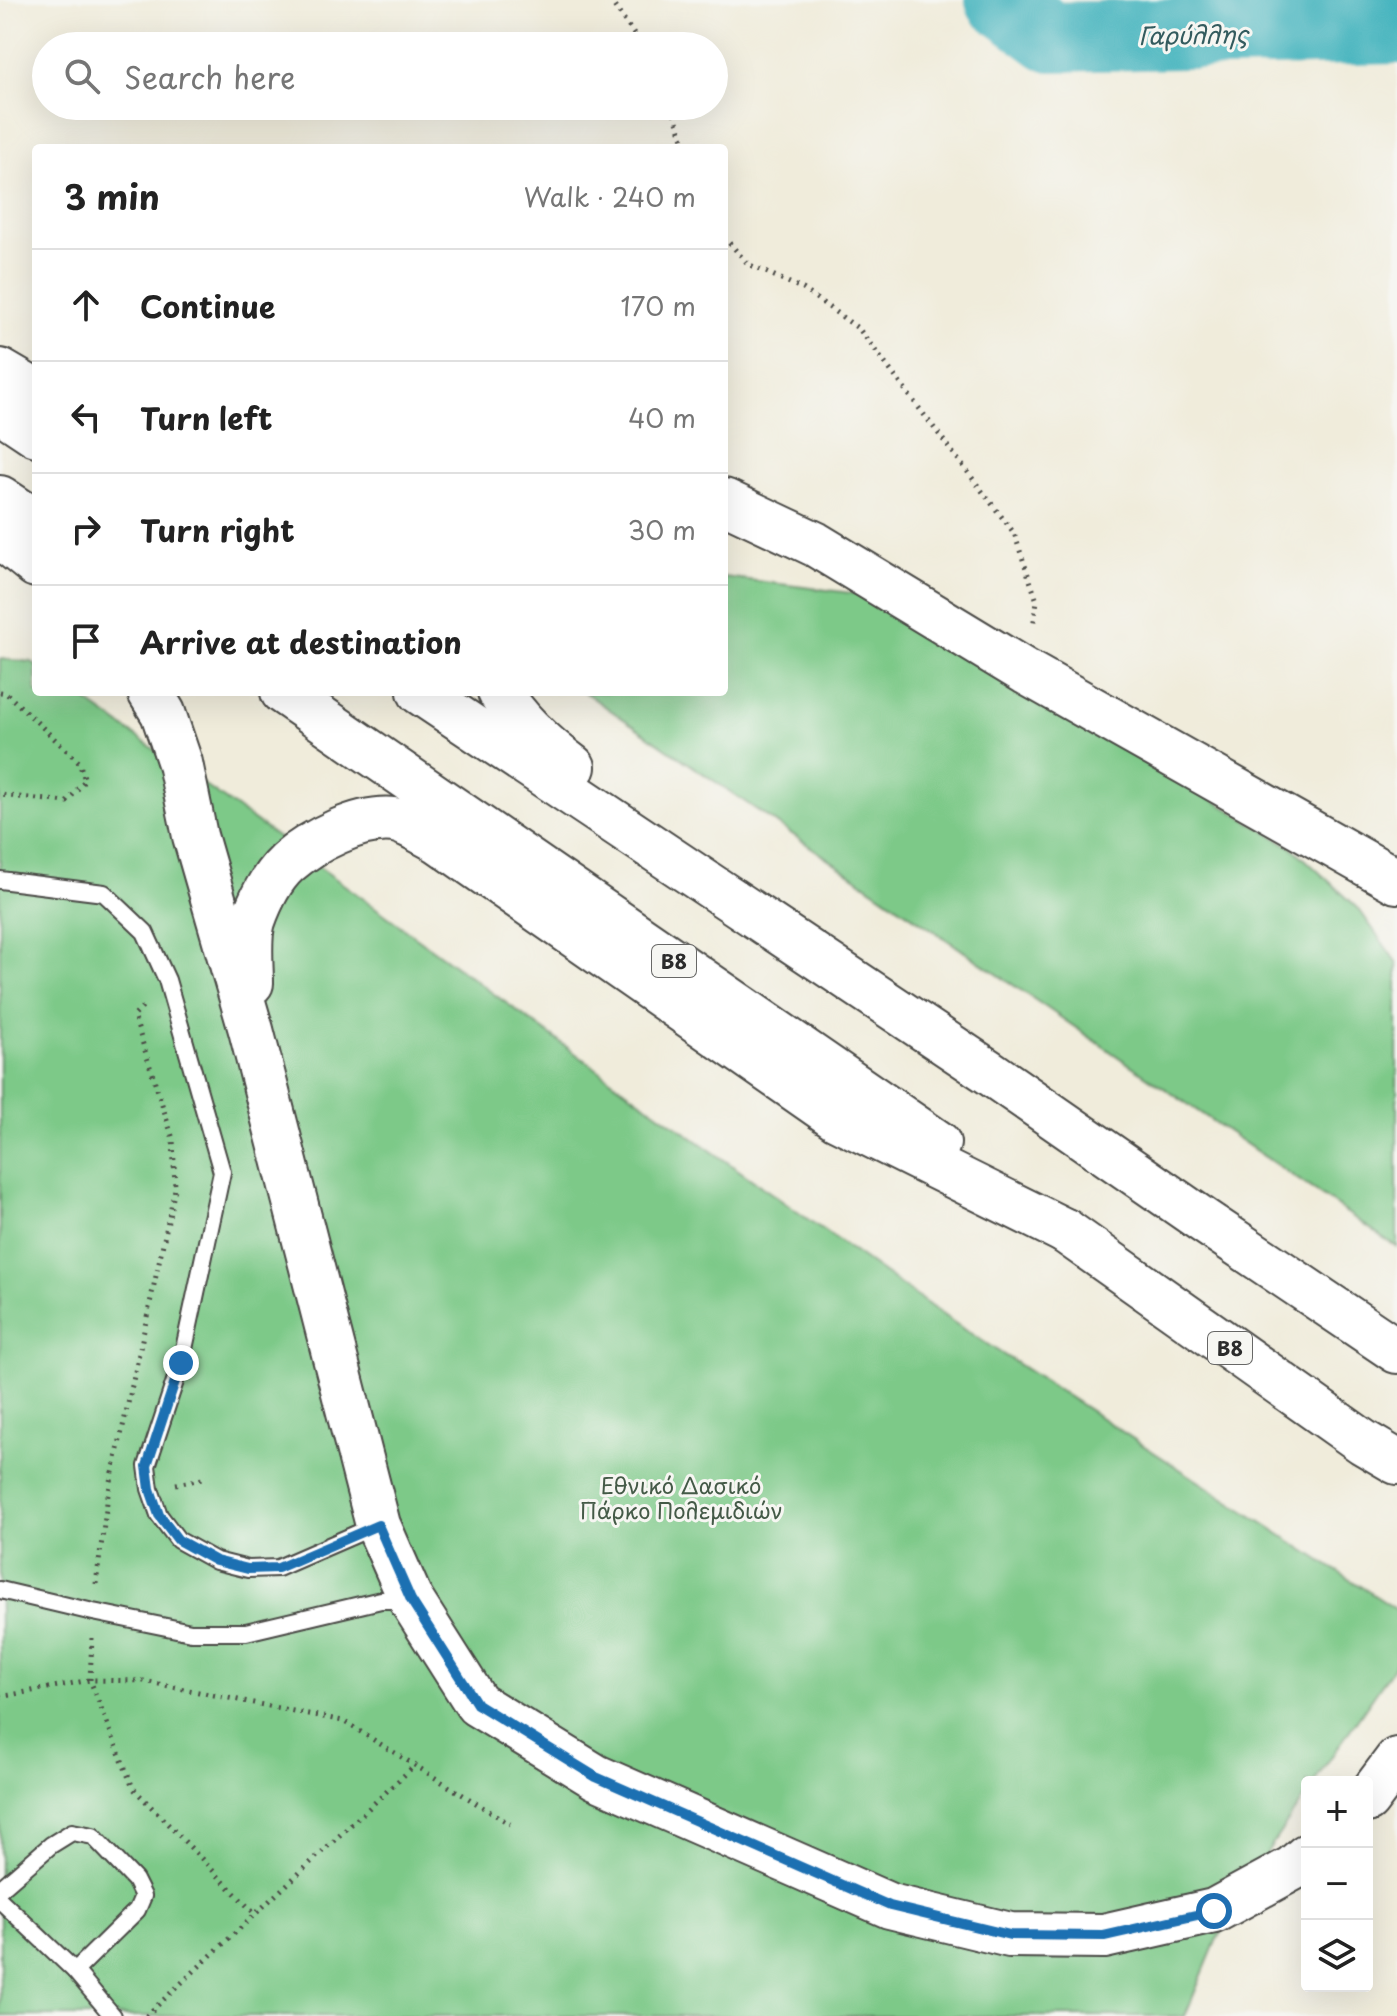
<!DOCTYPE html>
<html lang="en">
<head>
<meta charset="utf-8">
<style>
  :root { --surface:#fff; --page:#f2f2f2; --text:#222; --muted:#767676; --line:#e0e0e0 }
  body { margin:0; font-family:"Playpen Sans",sans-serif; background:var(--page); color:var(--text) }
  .controls { position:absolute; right:24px; bottom:24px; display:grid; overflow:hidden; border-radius:8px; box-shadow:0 8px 32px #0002 }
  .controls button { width:72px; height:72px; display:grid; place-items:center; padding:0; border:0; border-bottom:2px solid var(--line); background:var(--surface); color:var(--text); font:40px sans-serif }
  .stop { position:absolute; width:24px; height:24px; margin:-18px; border:6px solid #1f6fb2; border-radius:50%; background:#fff }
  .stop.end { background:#1f6fb2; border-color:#fff; box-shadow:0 2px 8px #0008 }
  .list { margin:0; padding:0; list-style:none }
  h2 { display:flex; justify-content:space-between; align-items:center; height:104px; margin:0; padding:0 32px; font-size:34px }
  h2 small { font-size:26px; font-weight:400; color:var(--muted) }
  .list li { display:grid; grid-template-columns:52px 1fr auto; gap:24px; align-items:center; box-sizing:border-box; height:112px; padding:0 32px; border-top:2px solid var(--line) }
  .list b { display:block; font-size:30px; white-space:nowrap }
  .list em { font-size:26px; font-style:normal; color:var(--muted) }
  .icon { flex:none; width:44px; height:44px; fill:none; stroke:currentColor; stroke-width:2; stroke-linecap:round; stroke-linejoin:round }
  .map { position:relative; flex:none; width:1397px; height:2016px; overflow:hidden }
  .search { position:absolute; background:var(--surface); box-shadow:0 8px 32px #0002; left:32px; top:32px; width:696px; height:88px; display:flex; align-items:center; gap:20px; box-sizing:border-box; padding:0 28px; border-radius:44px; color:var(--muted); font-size:30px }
  .panel { position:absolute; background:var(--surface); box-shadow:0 8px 32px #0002; left:32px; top:144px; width:696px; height:552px; border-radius:8px }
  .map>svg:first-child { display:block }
  .green { fill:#7dc988; stroke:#547a5a; stroke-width:2 }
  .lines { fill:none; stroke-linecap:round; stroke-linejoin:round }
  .river { stroke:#43b3bd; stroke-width:70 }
  .lane-casing { stroke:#494845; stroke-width:20 }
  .primary-casing { stroke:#494845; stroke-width:48 }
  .highway-casing { stroke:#494845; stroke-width:48 }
  .path { stroke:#494845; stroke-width:5; stroke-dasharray:2 6; stroke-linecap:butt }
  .lane { stroke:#fff; stroke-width:16 }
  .primary { stroke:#fff; stroke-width:44 }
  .highway { stroke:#fff; stroke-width:44 }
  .route { stroke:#1f6fb2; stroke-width:10 }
  .labels { text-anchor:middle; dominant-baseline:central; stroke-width:6; stroke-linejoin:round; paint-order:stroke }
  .shield { fill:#f6f6f2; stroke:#686867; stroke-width:2 }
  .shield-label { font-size:20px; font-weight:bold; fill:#2b2b2b }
  .park-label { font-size:22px; fill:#445a47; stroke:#f6f6f2 }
  .water-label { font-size:24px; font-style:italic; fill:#335b5e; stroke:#f6f6f2 }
</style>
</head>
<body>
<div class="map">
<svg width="1397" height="2016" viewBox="0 0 1397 2016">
  <rect width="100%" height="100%" fill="#f6f6f2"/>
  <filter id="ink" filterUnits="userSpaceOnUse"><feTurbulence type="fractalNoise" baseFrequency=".0125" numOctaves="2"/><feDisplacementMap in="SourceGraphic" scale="16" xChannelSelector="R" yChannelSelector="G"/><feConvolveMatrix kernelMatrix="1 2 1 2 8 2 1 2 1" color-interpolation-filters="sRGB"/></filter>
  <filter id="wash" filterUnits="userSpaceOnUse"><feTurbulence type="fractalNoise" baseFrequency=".006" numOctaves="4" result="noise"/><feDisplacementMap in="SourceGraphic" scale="32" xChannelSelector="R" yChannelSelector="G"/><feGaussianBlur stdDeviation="1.8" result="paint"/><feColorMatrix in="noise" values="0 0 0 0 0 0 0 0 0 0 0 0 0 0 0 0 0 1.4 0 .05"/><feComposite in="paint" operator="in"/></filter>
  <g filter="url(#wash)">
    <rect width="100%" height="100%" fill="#f0ecdb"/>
    <!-- green -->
    <g class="green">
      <path d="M724,577L875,596L1293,848L1358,908L1397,963V1247L584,692H724Z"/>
      <path d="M0,659L32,662L36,665V692H74L350,889L627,1091L950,1320L1397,1610V1662L1314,1782H1307V1793L1269,1849L1216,1941L1185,2016H0Z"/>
    </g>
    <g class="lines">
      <!-- river -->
      <path class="river" d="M1000,0L1051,37L1397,29"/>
    </g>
  </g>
  <g filter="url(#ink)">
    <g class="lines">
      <!-- lane casing -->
      <g class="lane-casing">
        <g id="lane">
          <path d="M0,880L104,893L145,932L167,980L222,1172L181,1363L147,1466L150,1489L159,1515L178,1540L216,1561L248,1569L278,1568L377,1525"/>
          <path d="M0,1590L93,1612L191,1632H246L381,1600H409"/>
          <path d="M0,1889L51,1845L72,1832L93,1836L135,1880L143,1896L137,1910L75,1971"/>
          <path d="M0,1900L75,1971L113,2016"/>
        </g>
      </g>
      <!-- primary casing -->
      <g class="primary-casing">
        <g id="primary">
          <path d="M0,371L36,392"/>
          <path d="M0,410L36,434"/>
          <path d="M0,498L36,522"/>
          <path d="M724,501L815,544L1026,672L1397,881"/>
          <path d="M0,536L36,565"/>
          <path d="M150,692L163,713L180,763L195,836L251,1030L378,1525L411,1600L477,1704L596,1777L890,1906L1010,1935L1104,1936L1214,1911L1293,1868L1307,1856"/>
          <path d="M283,692L938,1143"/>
          <path d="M420,692L989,1072L1204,1221L1397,1351"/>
          <path d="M500,692C518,722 545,746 573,767"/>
          <path d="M251,983C251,966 248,938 253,921C260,901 271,878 287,863C312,841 360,816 394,820C407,822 427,835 439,841L837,1118L1065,1231"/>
          <path d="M1367,1800L1397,1760"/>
        </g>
      </g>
      <!-- highway casing -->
      <g class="highway-casing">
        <path id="highway" d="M1065,1231L1363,1442L1397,1462"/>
      </g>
      <!-- path -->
      <g class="path">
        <path d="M610,0L642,46"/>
        <path d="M672,106L686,148"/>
        <path d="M724,237L748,264L803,289L859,329L1014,533L1037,601L1033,627"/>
        <path d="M0,692L6,693L79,762L85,780L67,802L0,795"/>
        <path d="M176,1484L202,1479"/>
        <path d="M96,1584L108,1495L175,1189L173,1139L134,1016L145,1005"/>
        <path d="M92,1638L90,1680L133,1788L255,1914"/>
        <path d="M0,1697L90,1680L144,1681L343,1721L510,1824"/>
        <path d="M146,2016L415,1765"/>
      </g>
      <!-- lane -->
      <use href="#lane" class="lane"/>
      <!-- primary -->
      <use href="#primary" class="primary"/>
      <!-- highway -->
      <use href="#highway" class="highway"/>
    </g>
  </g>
  <g class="lines" filter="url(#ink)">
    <!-- route -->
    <path class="route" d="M181,1363L147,1466L150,1489L159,1515L178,1540L216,1561L248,1569L278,1568L378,1525L411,1600L477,1704L596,1777L890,1906L1010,1935L1104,1936L1214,1911"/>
  </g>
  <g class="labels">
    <!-- shield labels -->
    <g class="shield">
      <rect x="652" y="945" width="44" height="32" rx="6"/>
      <rect x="1208" y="1332" width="44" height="32" rx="6"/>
    </g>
    <g class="shield-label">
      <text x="674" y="961">B8</text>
      <text x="1230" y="1348">B8</text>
    </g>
    <!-- park labels -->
    <g class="park-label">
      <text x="681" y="1484">Εθνικό Δασικό<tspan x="681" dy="25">Πάρκο Πολεμιδιών</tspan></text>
    </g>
    <!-- water labels -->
    <g class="water-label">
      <text transform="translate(1193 34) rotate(-1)">Γαρύλλης</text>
    </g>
  </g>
</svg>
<div class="controls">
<button>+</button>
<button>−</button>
<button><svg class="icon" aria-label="layers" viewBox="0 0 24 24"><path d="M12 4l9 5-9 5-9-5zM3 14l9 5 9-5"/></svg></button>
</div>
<div class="stop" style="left:1214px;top:1911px"></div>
<div class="stop end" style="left:181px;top:1363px"></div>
<div class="search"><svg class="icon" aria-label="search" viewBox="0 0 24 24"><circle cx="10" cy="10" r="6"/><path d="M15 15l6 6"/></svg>Search here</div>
<section class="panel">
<h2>3 min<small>Walk · 240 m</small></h2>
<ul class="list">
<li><svg class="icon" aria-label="ahead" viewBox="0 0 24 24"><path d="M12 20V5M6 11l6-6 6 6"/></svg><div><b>Continue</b></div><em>170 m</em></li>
<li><svg class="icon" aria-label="left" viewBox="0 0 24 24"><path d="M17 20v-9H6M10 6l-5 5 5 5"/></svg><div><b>Turn left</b></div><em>40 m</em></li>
<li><svg class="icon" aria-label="right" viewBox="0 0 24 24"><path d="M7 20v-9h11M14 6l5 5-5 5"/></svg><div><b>Turn right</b></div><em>30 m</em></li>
<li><svg class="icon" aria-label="arrive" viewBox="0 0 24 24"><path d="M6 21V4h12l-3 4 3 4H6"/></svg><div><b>Arrive at destination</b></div></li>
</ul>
</section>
</div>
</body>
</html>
